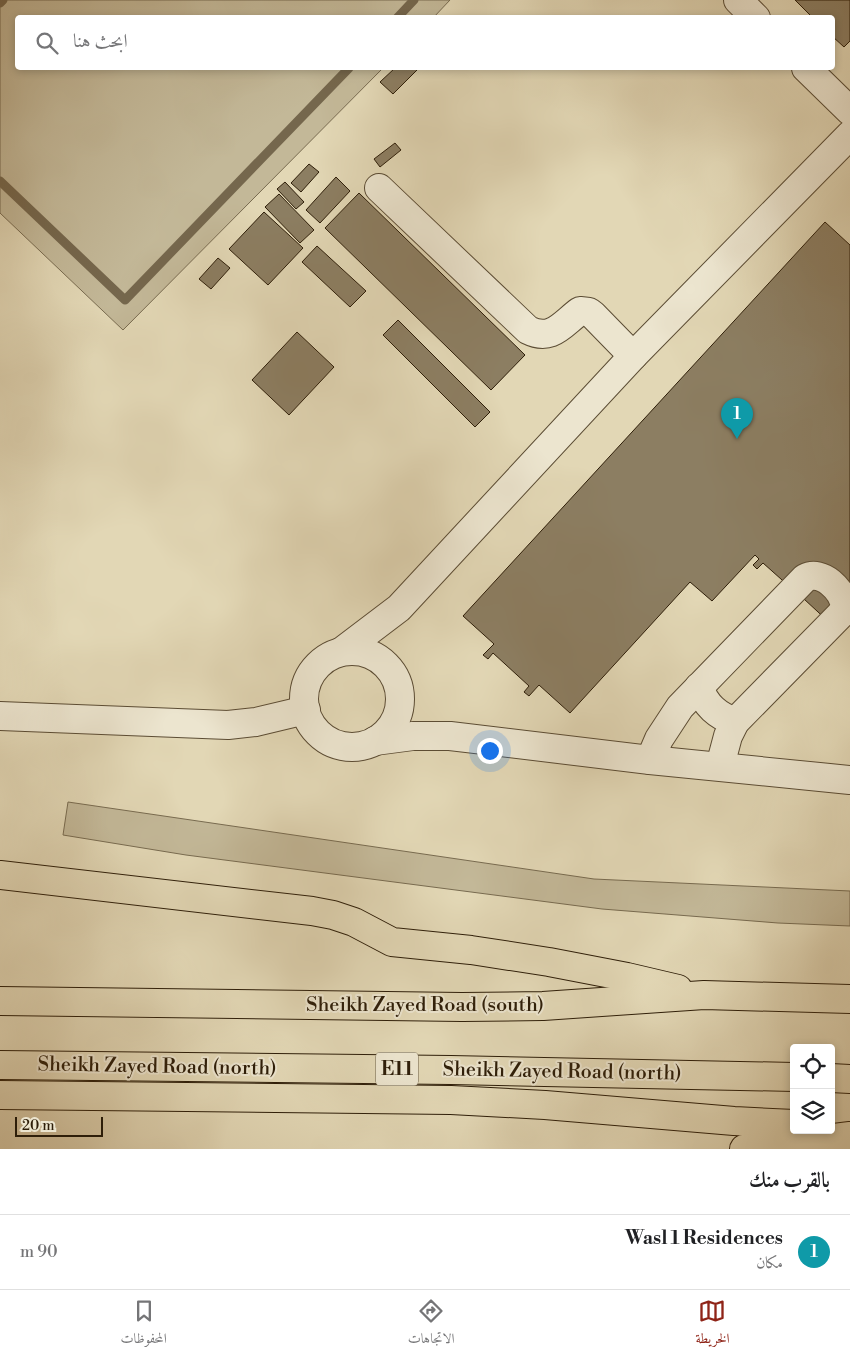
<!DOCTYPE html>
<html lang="ar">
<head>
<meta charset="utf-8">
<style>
  :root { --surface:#fff; --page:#f6f6f6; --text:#202124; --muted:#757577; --line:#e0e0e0; --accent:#8f2418 }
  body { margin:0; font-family:"Libre Bodoni",Amiri,serif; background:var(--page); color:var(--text); direction:rtl }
  .controls { position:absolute; right:15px; bottom:15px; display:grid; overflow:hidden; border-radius:5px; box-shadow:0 2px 8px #0003 }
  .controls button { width:45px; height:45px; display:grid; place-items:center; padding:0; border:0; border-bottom:1px solid var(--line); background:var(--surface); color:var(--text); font:25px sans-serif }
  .scale { position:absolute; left:15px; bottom:12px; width:88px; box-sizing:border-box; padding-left:5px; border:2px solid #2e1e09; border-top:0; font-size:14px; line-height:18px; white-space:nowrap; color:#2e1e09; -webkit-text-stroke:4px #ece5cf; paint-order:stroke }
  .you { position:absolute; left:489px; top:750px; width:18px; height:18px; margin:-12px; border:4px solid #fff; border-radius:50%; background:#1a73e8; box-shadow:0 0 0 8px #1a73e833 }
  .badge { display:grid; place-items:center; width:32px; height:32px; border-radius:50%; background:var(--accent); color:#fff; font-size:16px; font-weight:700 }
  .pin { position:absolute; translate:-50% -41px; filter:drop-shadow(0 1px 2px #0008) }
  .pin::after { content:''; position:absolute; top:26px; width:18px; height:15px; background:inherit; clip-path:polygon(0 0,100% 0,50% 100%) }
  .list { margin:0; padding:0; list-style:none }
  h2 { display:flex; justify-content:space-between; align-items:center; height:65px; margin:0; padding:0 20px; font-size:21px }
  h2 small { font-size:16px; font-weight:400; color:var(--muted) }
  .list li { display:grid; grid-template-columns:32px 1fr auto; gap:15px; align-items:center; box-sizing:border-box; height:75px; padding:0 20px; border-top:1px solid var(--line) }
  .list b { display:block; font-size:19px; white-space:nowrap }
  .list p { margin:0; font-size:16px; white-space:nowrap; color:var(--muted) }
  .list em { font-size:16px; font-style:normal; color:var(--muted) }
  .icon { flex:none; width:28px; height:28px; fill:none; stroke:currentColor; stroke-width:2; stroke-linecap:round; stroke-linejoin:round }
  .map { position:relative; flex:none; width:850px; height:1149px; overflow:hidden; direction:ltr }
  .search { position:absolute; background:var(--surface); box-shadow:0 2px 8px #0003; left:15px; right:15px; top:15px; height:55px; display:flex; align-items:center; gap:12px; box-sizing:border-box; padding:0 18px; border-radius:5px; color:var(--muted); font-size:19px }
  .sheet { height:140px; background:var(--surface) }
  nav { display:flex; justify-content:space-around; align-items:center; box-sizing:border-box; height:70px; border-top:1px solid var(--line); background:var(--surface); font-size:14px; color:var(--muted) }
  nav a { display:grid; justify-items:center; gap:2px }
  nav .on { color:var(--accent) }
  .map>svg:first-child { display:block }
  .green { fill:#c3b898; stroke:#786b50 }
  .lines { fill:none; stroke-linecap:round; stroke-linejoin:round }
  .stream { stroke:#75674d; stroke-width:9 }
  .building { fill:#8c7e62; stroke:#2e1e09 }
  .minor-casing { stroke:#5b4c34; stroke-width:30 }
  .highway-casing { stroke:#2e1e09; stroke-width:30 }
  .minor { stroke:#ece5cf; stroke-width:28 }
  .highway { stroke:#e2d7b5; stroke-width:28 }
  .labels { text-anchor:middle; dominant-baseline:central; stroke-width:4; stroke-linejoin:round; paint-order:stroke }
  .shield { fill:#ece5cf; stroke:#675a44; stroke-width:1 }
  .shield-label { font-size:19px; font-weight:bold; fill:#2e1e09 }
  .street-label { font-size:20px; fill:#2e1e09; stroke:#ece5cf }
</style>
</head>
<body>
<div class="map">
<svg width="850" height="1149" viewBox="0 0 850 1149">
  <rect width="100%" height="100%" fill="#e2d7b5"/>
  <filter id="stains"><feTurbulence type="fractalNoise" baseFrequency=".004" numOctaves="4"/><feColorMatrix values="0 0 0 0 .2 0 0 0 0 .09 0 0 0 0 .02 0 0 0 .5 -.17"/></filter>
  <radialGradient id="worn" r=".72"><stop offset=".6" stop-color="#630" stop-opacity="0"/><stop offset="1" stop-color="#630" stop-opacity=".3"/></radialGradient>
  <!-- green -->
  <g class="green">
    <path d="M0,0H450L433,18H18V68H383L123,330L0,213Z"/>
    <path d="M68,802L594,879L850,891V926L778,923L602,909L186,855L63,835Z"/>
  </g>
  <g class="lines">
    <!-- stream -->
    <g class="stream">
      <path d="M0,3L3,0"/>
      <path d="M397,18L414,0"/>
      <path d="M0,181L125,300L349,68"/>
    </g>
  </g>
  <!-- building -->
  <g class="building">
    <path d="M795,0H850V41L844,47L832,36V18H813Z"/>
    <path d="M395,68H419L393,94L380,82Z"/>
    <path d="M395,143L401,150L380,167L374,159Z"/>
    <path d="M309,164L319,172L301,192L291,183Z"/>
    <path d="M336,177L350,191L320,223L306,210Z"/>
    <path d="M285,182L304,202L296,209L277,189Z"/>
    <path d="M359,193L525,355L491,390L325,228Z"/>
    <path d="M279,194L314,230L300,243L265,207Z"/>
    <path d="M264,212L303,248L268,285L229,249Z"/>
    <path d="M825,222L850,245V604L831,624L804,599L798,605L794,602L800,596L763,563L757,569L753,565L759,559L755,555L712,601L690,582L570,713L539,685L529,696L524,692L529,686L493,653L488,659L483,655L494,644L463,616Z"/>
    <path d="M317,246L366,291L350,307L302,262Z"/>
    <path d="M218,258L230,268L211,289L199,279Z"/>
    <path d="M398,320L490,412L475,427L383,335Z"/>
    <path d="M297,332L334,367L289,415L252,380Z"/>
  </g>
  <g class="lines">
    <!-- minor casing -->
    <g class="minor-casing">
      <g id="minor">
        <path d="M738,0L756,18"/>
        <path d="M806,68L850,111"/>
        <path d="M379,188L528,330C552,342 562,324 580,311L589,312L593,315L633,356"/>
        <circle cx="352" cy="699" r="48"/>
        <path d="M341,652L399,608L633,356L850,135"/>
        <path d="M699,687C706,706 717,715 735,722"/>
        <path d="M0,716L228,725L256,722L306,710"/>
        <path d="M375,741L413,736H450L650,760L850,780"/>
        <path d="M650,760L659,739L680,707L805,578C822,569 843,590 845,607L841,614L735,722L728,736L720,766"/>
      </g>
    </g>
    <!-- highway casing -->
    <g class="highway-casing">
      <g id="highway">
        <path d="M0,875L312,911L333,915L354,922L392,942L471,950L549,962L627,977L678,989"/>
        <path d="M0,1001L462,1007L543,1006L704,995L850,999"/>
        <path d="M0,1065L451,1070L794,1077"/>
        <path d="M831,1078L850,1079"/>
        <path d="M0,1095L451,1100L545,1105L734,1121L794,1124"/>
        <path d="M744,1149L850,1136"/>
      </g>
    </g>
    <!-- minor -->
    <use href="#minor" class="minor"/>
    <!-- highway -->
    <use href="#highway" class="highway"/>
  </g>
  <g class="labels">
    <!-- shield labels -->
    <rect class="shield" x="376" y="1052.5" width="42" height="33" rx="4"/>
    <g class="shield-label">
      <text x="397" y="1069">E11</text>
    </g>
    <!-- street labels -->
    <g class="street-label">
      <text x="425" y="1005">Sheikh Zayed Road (south)</text>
      <text transform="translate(157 1067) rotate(1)">Sheikh Zayed Road (north)</text>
      <text transform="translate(562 1072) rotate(1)">Sheikh Zayed Road (north)</text>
    </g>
  </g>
  <rect width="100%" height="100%" filter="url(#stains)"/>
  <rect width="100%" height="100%" fill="url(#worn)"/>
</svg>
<div class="controls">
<button><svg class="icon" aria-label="locate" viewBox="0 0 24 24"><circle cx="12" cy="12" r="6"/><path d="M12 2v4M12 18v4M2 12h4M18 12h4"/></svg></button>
<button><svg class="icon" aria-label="layers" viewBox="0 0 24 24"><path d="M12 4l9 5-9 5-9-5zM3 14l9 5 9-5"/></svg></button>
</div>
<div class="scale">20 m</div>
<div class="you"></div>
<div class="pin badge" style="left:737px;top:439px;background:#0f9aa8">1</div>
<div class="search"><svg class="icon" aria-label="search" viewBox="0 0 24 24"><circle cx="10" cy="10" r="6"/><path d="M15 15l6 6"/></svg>ابحث هنا</div>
</div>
<section class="sheet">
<h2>بالقرب منك<small></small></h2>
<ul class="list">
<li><span class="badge" style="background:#0f9aa8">1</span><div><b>Wasl 1 Residences</b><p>مكان</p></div><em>90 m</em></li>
</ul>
</section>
<nav>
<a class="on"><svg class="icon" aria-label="map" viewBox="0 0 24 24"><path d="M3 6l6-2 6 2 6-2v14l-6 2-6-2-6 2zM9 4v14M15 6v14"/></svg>الخريطة</a>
<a><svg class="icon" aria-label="directions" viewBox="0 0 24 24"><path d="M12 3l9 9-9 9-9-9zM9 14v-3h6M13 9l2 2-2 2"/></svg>الاتجاهات</a>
<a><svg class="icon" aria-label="saved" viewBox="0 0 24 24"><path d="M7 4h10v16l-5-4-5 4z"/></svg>المحفوظات</a>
</nav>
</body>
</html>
